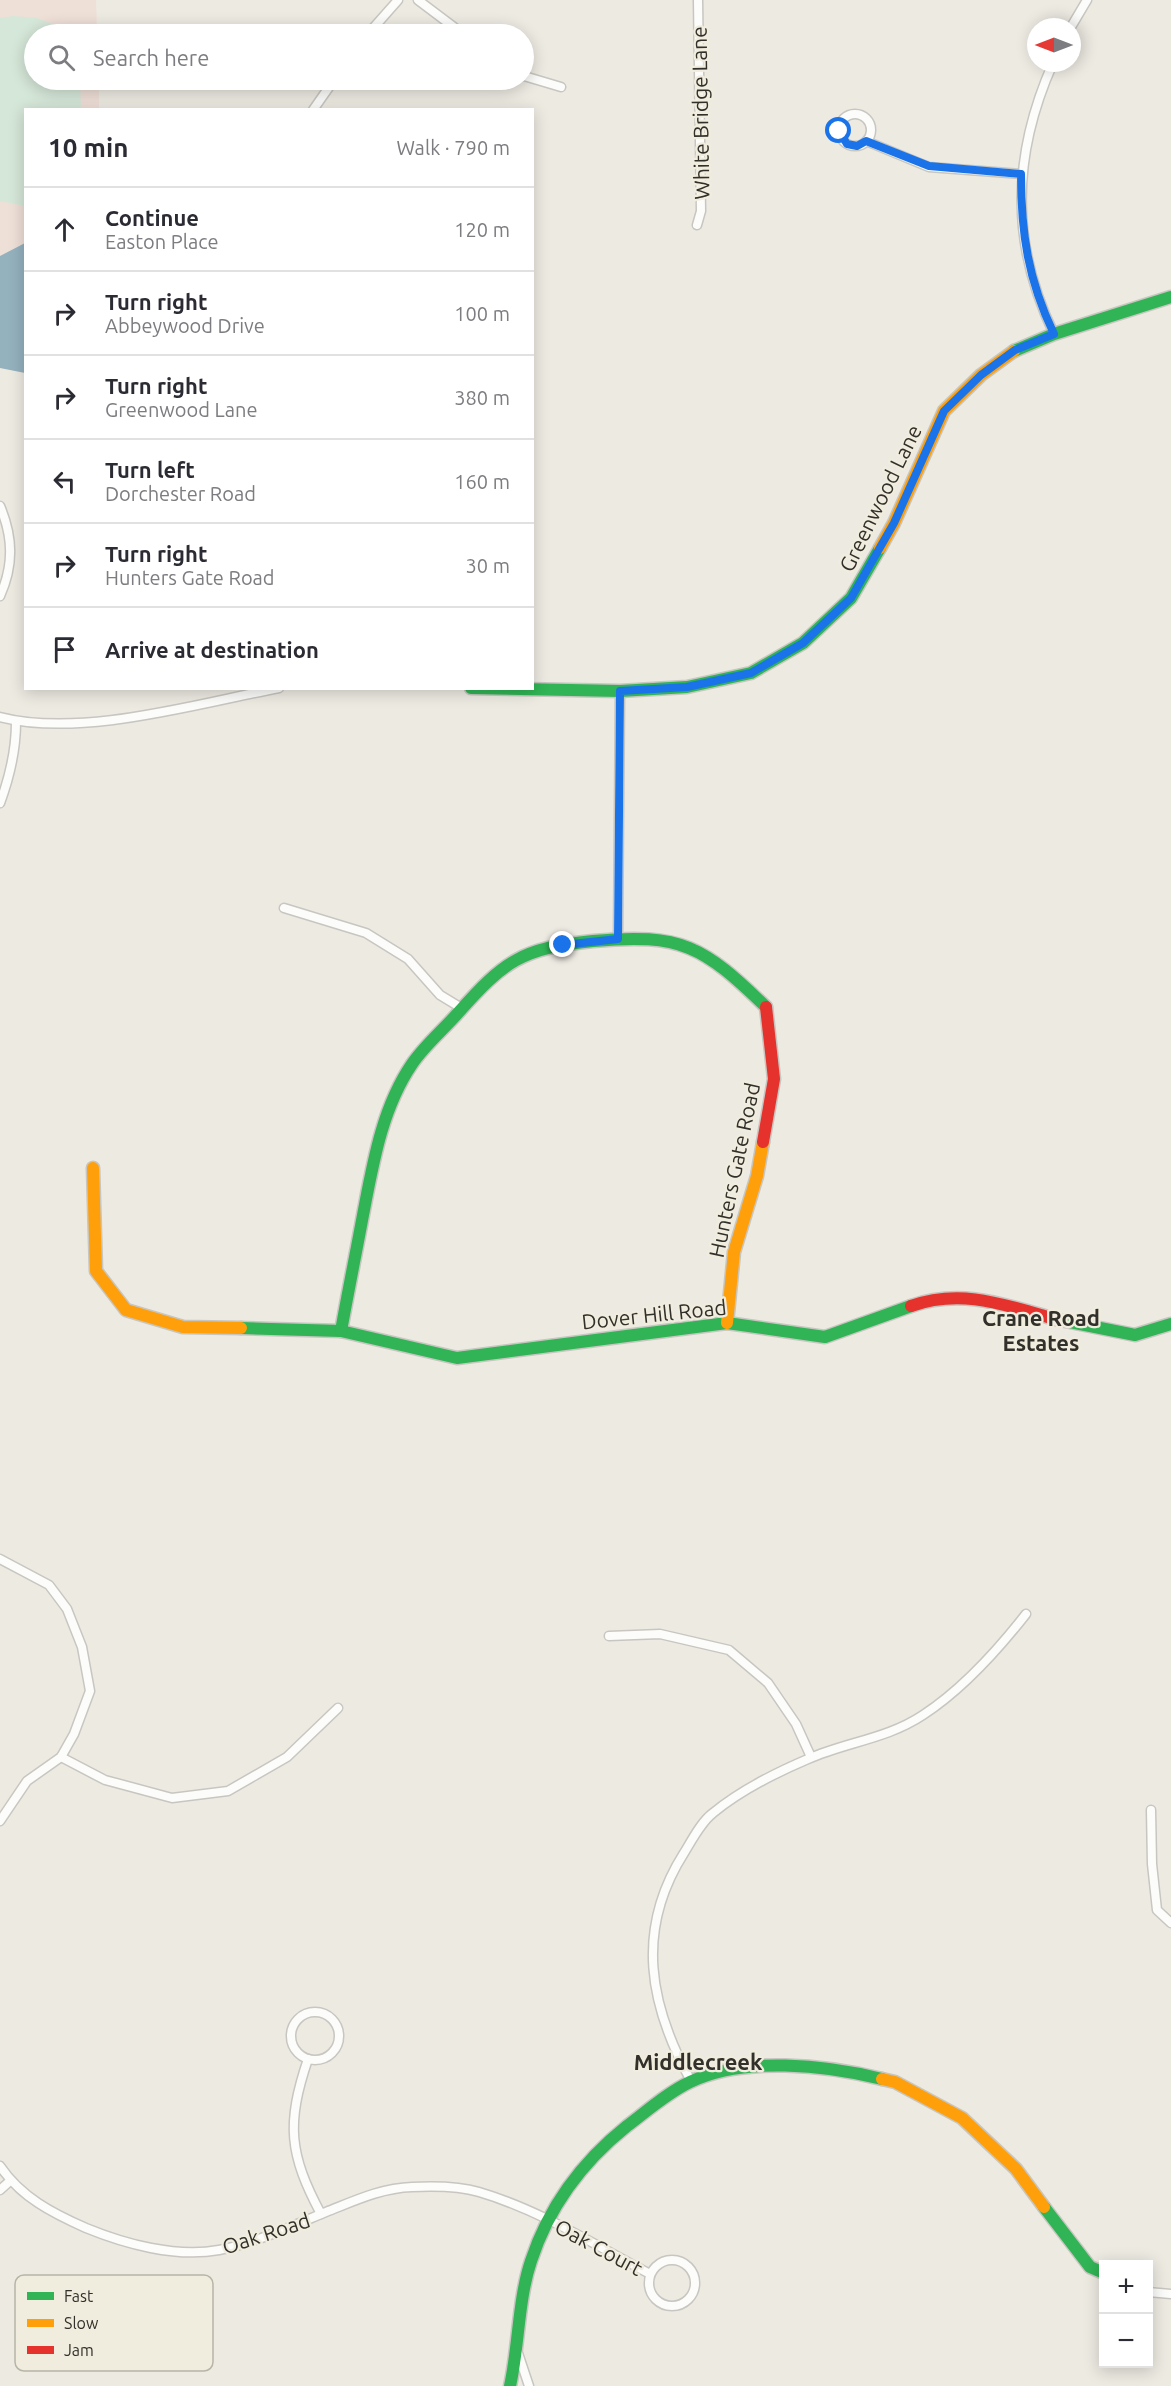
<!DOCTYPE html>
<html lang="en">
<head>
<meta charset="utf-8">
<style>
  :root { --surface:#fff; --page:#f2f2f3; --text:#2b2b33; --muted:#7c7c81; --line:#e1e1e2 }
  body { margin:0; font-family:Ubuntu,sans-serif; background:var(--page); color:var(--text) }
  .controls { position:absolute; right:18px; bottom:18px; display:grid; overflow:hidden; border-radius:0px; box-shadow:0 3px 15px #0003 }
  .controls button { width:54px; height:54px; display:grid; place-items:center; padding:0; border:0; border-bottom:2px solid var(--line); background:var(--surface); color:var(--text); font:30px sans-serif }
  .compass { position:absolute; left:1027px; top:18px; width:54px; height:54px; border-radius:50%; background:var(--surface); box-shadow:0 3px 15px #0003; rotate:270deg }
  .stop { position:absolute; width:18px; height:18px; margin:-14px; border:4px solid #1a73e8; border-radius:50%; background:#fff }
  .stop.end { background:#1a73e8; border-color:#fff; box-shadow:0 2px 6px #0008 }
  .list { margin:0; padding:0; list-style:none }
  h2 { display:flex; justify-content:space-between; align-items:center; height:78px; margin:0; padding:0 24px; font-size:26px }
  h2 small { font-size:20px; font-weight:400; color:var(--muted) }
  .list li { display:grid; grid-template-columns:39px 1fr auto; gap:18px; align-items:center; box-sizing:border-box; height:84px; padding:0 24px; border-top:2px solid var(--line) }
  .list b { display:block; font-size:22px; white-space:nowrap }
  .list p { margin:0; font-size:20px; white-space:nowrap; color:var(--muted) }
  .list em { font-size:20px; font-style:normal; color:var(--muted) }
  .icon { flex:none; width:33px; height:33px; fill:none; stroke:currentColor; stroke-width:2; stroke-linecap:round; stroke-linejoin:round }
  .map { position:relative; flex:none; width:1171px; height:2386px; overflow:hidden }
  .search { position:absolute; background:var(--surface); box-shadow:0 3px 15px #0003; left:24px; top:24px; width:510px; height:66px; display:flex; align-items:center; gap:15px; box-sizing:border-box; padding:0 21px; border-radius:33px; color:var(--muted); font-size:22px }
  .panel { position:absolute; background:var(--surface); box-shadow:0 3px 15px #0003; left:24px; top:108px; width:510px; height:582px; border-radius:0px }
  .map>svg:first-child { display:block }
  .education { fill:#eedfd7 }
  .green { fill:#d5e7d8 }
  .water { fill:#94b1be }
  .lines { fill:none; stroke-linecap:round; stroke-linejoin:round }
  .street-casing { stroke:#c8c6c0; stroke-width:11 }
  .fast-casing { stroke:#c8c6c0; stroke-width:15 }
  .slow-casing { stroke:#c8c6c0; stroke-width:15 }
  .jam-casing { stroke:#c8c6c0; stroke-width:15 }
  .street { stroke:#fcfcfb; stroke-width:8 }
  .fast { stroke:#30b455; stroke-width:12 }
  .slow { stroke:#ff9f0a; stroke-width:12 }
  .jam { stroke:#e5322d; stroke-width:12 }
  .route { stroke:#1a73e8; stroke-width:8 }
  .labels { text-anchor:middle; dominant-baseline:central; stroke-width:4.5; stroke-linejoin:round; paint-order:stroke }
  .street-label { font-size:21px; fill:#31302a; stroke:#f1edde }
  .neighbourhood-label { font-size:22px; font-weight:bold; fill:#31302a; stroke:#f1edde }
  .key { fill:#f1edde; stroke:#b7b4a8; stroke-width:1.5 }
  .key-label { font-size:16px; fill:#31302a }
</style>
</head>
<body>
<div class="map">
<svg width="1171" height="2386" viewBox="0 0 1171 2386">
  <rect width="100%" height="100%" fill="#edeae2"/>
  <!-- education -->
  <path class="education" d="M0,0H96L97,34H34V80H99V109L26,110L25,243L0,256Z"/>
  <!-- green -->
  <path class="green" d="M13,16L37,18L79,34H34V80H80L81,109L26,110L25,206L0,201V18Z"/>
  <!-- water -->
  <path class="water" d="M25,243V373L0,368V256Z"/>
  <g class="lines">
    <!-- street casing -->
    <g class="street-casing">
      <g id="street">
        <path d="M418,0L463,34"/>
        <path d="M1071,27L1087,0"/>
        <path d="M368,34L398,0"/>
        <path d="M1053,63C1012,155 1010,243 1054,334"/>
        <path d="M524,76L561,87"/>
        <path d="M313,110L334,80"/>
        <circle cx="855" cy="130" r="16"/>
        <path d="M866,141L929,167L1021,174"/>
        <path d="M697,225L701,211L698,0"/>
        <path d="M0,506C13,537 14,565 0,596"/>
        <path d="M0,717C81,738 196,704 279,688"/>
        <path d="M0,803C10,776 16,751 16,722"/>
        <path d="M284,908L366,933L408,959L440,995L463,1009"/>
        <path d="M618,939L620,691"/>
        <path d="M0,1559L49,1585L67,1609L82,1647L90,1691L74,1734L61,1757L27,1781L0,1821"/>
        <path d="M609,1636L660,1634L729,1650L768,1683L796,1724L811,1757"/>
        <path d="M61,1757L105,1780L172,1798L228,1791L287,1757L338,1708"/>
        <path d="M1151,1810L1152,1864L1157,1910L1171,1923"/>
        <circle cx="315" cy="2036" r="24"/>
        <path d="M308,2059C286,2124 289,2154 321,2214"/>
        <path d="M691,2081C649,2005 635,1930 684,1853C692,1840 701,1822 713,1813C741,1790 775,1773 808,1759C846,1742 887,1739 923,1715C963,1689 997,1651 1026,1614"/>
        <path d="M0,2166C21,2197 52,2213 86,2228C125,2244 176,2258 219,2250C255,2243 292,2226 326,2212C354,2201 381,2188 412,2187C433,2186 459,2186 479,2192C540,2210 595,2245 650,2274"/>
        <path d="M0,2190L10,2181"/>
        <circle cx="672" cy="2283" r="23"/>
        <path d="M1148,2292L1171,2294"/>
        <path d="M518,2353L529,2386"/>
      </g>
    </g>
    <!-- fast casing -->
    <g class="fast-casing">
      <g id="fast">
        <path d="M1014,351L1054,334L1171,297"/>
        <path d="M471,688L620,691L687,687L751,673L803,643L851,598L880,548"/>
        <path d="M1055,1319L1135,1335L1171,1324"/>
        <path d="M241,1328L341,1331L457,1358L727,1323L825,1337L911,1306"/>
        <path d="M341,1331C348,1292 356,1253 363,1215C373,1163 382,1108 412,1064C424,1046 443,1030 458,1013C504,961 522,948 593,941C682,933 703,946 766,1007"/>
        <path d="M1044,2207L1090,2267L1104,2273"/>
        <path d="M510,2386C519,2345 518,2300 531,2261C549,2206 582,2162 627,2126C647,2111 667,2093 690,2082C744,2056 826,2065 882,2079"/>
      </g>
    </g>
    <!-- slow casing -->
    <g class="slow-casing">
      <g id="slow">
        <path d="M880,548L894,523L944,411L981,375L1014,351"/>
        <path d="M93,1168L96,1271L126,1310L183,1327L241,1328"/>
        <path d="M727,1323L734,1252L757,1176L763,1142"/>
        <path d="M882,2079L895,2082L962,2118L1016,2169L1044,2207"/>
      </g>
    </g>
    <!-- jam casing -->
    <g class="jam-casing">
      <g id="jam">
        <path d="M763,1142L774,1079L766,1007"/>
        <path d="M911,1306C962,1288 1005,1305 1055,1319"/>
      </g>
    </g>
    <!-- street -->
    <use href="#street" class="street"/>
    <!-- fast -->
    <use href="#fast" class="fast"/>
    <!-- slow -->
    <use href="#slow" class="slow"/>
    <!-- jam -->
    <use href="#jam" class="jam"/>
  </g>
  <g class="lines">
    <!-- route -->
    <path class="route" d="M563,945L618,939L620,691L687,687L751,673L803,643L851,598L894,523L944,411L981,375L1015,350L1054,334C1028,280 1021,233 1021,174L929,166L866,141L857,146L847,144L839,131"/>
  </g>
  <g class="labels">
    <!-- street labels -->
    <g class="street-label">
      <text transform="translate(700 113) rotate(-91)">White Bridge Lane</text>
      <text transform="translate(880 498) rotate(-64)">Greenwood Lane</text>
      <text transform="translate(734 1170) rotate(-78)">Hunters Gate Road</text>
      <text transform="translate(654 1314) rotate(-6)">Dover Hill Road</text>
      <text transform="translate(266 2233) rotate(-18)">Oak Road</text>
      <text transform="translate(599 2247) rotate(28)">Oak Court</text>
    </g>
    <!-- neighbourhood labels -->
    <g class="neighbourhood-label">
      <text x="1041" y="1317">Crane Road<tspan x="1041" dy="25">Estates</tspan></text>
      <text x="698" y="2061">Middlecreek</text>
    </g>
  </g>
  <!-- legend -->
  <rect x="15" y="2275" width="198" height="96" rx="9" class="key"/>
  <rect x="27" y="2292" width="27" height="8" fill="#30b455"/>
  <rect x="27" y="2319" width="27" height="8" fill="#ff9f0a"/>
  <rect x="27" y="2346" width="27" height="8" fill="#e5322d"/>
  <g class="key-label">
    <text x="64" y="2302">Fast</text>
    <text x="64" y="2329">Slow</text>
    <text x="64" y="2356">Jam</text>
  </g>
</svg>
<div class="controls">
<button>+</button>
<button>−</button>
</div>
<svg class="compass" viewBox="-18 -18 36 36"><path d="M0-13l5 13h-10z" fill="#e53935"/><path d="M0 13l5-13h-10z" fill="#7c7c81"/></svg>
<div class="stop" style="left:839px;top:131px"></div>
<div class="stop end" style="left:563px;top:945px"></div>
<div class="search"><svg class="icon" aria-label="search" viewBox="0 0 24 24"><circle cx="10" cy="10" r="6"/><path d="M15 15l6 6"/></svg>Search here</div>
<section class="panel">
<h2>10 min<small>Walk · 790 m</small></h2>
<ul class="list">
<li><svg class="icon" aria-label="ahead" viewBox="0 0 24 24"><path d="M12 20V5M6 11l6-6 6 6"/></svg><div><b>Continue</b><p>Easton Place</p></div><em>120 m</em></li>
<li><svg class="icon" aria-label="right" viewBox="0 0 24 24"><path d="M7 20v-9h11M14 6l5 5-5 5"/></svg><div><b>Turn right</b><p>Abbeywood Drive</p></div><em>100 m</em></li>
<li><svg class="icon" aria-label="right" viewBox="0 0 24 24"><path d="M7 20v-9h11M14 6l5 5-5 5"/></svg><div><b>Turn right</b><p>Greenwood Lane</p></div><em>380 m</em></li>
<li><svg class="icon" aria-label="left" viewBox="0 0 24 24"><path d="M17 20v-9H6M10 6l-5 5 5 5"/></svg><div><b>Turn left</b><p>Dorchester Road</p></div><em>160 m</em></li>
<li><svg class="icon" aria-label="right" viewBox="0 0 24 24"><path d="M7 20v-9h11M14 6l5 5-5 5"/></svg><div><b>Turn right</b><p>Hunters Gate Road</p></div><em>30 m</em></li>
<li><svg class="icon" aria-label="arrive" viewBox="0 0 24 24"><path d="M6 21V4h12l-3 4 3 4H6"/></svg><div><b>Arrive at destination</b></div></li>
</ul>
</section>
</div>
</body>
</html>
